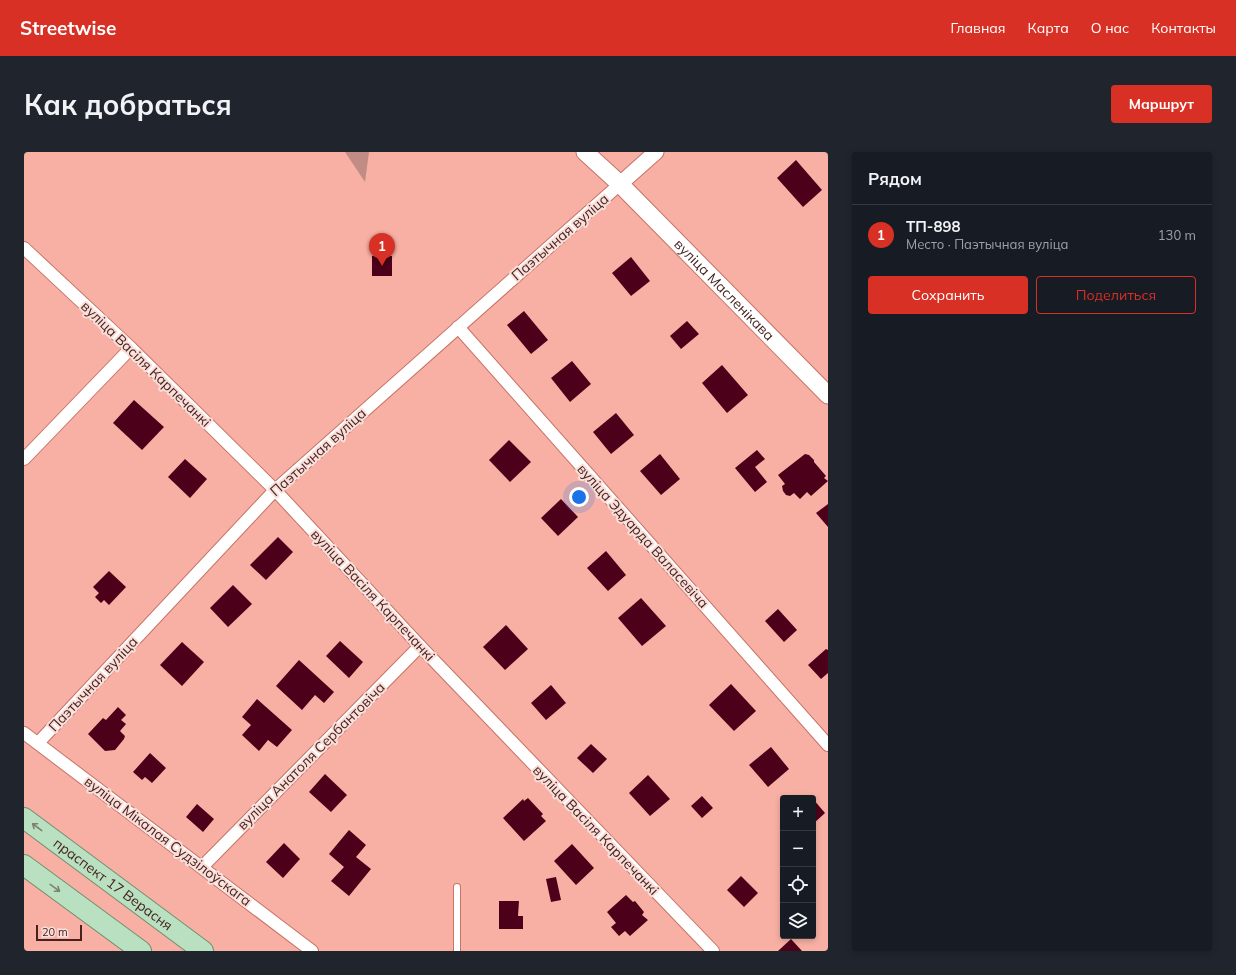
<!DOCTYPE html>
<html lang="ru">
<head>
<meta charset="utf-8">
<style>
  :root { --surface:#171b24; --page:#20242c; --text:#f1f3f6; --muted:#9ea1a6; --line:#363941; --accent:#d93025 }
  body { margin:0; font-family:Mulish,sans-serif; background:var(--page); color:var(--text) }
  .controls { position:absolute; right:12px; bottom:12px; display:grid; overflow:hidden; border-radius:4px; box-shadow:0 2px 6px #0003 }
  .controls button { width:36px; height:36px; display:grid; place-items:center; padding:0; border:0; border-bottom:1px solid var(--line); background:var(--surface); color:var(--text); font:20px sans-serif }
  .scale { position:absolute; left:12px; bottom:10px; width:46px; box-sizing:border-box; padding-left:4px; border:2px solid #45221d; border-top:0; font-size:11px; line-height:14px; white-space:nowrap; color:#45221d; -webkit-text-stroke:3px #faded9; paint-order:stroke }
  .you { position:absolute; left:555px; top:345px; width:14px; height:14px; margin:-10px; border:3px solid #fff; border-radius:50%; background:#1a73e8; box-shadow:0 0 0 6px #1a73e833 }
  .badge { display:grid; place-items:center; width:26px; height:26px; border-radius:50%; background:var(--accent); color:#fff; font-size:13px; font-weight:700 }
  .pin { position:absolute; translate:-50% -33px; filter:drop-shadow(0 1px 2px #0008) }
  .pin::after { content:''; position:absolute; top:21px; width:14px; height:12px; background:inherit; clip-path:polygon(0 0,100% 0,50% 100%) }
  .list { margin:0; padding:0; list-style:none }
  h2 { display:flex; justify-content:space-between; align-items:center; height:52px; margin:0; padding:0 16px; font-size:17px }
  h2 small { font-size:13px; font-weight:400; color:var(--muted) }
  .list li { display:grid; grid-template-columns:26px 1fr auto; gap:12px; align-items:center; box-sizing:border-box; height:60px; padding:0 16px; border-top:1px solid var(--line) }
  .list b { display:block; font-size:15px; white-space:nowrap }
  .list p { margin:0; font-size:13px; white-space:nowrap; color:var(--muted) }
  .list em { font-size:13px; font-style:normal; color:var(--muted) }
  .actions { display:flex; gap:8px; padding:12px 16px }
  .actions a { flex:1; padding:9px 0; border:1px solid var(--accent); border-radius:4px; text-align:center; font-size:14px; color:var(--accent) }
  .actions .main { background:var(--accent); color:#fff }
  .icon { flex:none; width:22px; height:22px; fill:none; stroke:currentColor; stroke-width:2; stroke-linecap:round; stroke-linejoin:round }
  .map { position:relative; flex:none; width:804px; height:799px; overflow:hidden; border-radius:4px }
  header { display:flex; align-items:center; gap:24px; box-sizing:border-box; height:56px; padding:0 20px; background:var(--accent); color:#fff }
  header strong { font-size:19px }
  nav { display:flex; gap:22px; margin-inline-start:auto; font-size:14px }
  .intro { display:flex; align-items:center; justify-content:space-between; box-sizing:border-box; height:96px; padding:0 24px }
  h1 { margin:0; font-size:28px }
  .button { padding:10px 18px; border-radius:4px; background:var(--accent); color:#fff; font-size:14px; font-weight:700 }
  main { display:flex; gap:24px; padding:0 24px }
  aside { flex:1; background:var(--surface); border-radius:4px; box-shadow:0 2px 6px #0003 }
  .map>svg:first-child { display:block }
  .green { fill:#c08c83 }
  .building { fill:#4d001a }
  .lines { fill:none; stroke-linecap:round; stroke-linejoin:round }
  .service-casing { stroke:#c77366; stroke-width:8 }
  .minor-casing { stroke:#c77366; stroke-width:14 }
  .tertiary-casing { stroke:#c77366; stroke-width:17 }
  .secondary-casing { stroke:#c77366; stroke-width:19 }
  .primary-casing { stroke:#72906d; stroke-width:22 }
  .service { stroke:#fff; stroke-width:6 }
  .minor { stroke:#fff; stroke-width:12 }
  .tertiary { stroke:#fff; stroke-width:15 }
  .secondary { stroke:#fff; stroke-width:17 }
  .primary { stroke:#b9e0c1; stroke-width:20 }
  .oneway { stroke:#7f816f }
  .labels { text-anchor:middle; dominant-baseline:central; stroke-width:4; stroke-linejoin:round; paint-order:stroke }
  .street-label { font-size:14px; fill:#45221d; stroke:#faded9 }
</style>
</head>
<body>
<header>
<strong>Streetwise</strong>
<nav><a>Главная</a><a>Карта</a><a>О нас</a><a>Контакты</a></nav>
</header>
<div class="intro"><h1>Как добраться</h1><a class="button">Маршрут</a></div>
<main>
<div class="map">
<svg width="804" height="799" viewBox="0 0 804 799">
  <rect width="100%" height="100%" fill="#f8b0a4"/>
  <!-- green -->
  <path class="green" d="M321,0H345L341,30Z"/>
  <!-- building -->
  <g class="building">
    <path d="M772,8L798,38L779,55L753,26Z"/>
    <rect x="348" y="104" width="20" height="20"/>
    <path d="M607,105L626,129L607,144L588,121Z"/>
    <path d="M500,159L524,188L507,202L483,173Z"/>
    <path d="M663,169L675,182L657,197L646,184Z"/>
    <path d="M548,209L567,232L546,250L527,226Z"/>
    <path d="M698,213L724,243L703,261L678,231Z"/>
    <path d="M110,248L140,275L118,298L89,271Z"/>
    <path d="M592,261L610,283L587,302L569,280Z"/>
    <path d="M485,288L507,310L486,330L465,308Z"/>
    <path d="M733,298L741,307L731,315L743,330L731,340L711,316Z"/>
    <path d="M636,302L656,327L637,343L616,319Z"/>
    <path d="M781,302L785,303L790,308V310L802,324L800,326L804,329L787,344L783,340L776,347L770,341L766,344L762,343L759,339L758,334L761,332L754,323Z"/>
    <path d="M161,307L183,327L166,346L144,325Z"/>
    <path d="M537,347L554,365L534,384L517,366Z"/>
    <path d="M804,352V375L792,361Z"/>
    <path d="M254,385L269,400L242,428L226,413Z"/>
    <path d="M582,399L602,423L584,439L563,416Z"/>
    <path d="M85,419L102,435L85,453L80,448L77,451L71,445L75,441L69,435Z"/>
    <path d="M209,433L228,452L204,475L186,456Z"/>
    <path d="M617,446L642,474L618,494L594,466Z"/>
    <path d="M754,457L773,478L760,490L741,469Z"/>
    <path d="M482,473L504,497L481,518L459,495Z"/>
    <path d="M316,489L339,510L325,526L302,504Z"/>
    <path d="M158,490L180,510L158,534L136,513Z"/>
    <path d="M802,497L804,498V521L797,527L784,513Z"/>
    <path d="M275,508L310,540L300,551L291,543L278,558L252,534Z"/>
    <path d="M707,532L732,559L710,579L685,553Z"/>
    <path d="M527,533L542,551L522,568L507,551Z"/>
    <path d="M233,547L268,578L253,595L244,588L235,599L218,583L227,573L218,565Z"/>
    <path d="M94,555L102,563L97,568L102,572L96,579L101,584L100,587L91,598L81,599L64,582L79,566L82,568Z"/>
    <path d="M567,592L583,607L569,621L553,606Z"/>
    <path d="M747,595L765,617L744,635L725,613Z"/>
    <path d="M126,601L142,616L128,631L121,625L118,628L109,620Z"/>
    <path d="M301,622L323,643L307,660L285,640Z"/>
    <path d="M624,623L646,647L626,664L605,641Z"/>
    <path d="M678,644L689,656L678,666L667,654Z"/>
    <path d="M504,646L519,662L517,664L522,669L500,689L479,666L499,647L500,649Z"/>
    <path d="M789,647L801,661L789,672Z"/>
    <path d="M173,652L190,667L179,680L162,665Z"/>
    <path d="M325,678L342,693L332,705L347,717L325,744L307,729L320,715L305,702Z"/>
    <path d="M260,691L276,707L259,726L242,710Z"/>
    <path d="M548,692L570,716L552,733L530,709Z"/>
    <path d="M717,724L734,741L720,755L703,738Z"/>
    <path d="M532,725L537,748L527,750L522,727Z"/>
    <path d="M602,743L609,750L611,749L620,760L618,763L624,768L606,784L601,779L595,784L587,775L592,771L583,760Z"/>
    <path d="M475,749H495L494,764H499V777H475Z"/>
    <path d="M767,787L778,799H754Z"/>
  </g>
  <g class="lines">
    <!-- service casing -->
    <g class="service-casing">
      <path id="service" d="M433,799V735"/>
    </g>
    <!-- minor casing -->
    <g class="minor-casing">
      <g id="minor">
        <path d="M0,96L107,196L251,338L396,494L689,799"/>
        <path d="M434,175L804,593"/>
        <path d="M0,307L107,196"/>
        <path d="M0,581L288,799"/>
        <path d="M14,591L251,338L596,32"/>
        <path d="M178,715L396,494"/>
      </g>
    </g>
    <!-- tertiary casing -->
    <g class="tertiary-casing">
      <path id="tertiary" d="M596,32L632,0"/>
    </g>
    <!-- secondary casing -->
    <g class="secondary-casing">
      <g id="secondary">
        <path id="s1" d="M561,0L596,32L804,243"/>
      </g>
    </g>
    <!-- primary casing -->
    <g class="primary-casing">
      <g id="primary">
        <path id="s2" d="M0,666L179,799"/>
        <path d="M0,713L117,799"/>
      </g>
    </g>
    <!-- service -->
    <use href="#service" class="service"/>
    <!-- minor -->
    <use href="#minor" class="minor"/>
    <!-- tertiary -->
    <use href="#tertiary" class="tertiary"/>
    <!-- secondary -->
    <use href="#secondary" class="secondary"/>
    <!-- primary -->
    <use href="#primary" class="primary"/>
  </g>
  <!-- one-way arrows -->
  <defs><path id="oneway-shaft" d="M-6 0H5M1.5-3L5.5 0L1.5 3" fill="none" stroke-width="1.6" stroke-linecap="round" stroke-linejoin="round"/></defs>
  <g class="oneway">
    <use href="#oneway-shaft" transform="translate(13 675) rotate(-143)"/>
    <use href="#oneway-shaft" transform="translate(31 736) rotate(36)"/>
  </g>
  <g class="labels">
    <!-- street labels -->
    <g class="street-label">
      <text transform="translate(536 85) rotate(-41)">Паэтычная вуліца</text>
      <text stroke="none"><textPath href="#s1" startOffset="196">вуліца Масленікава</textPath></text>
      <text transform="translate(122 212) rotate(44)">вуліца Васіля Карпечанкі</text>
      <text transform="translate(294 300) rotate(-42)">Паэтычная вуліца</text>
      <text transform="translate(619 384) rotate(48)">вуліца Эдуарда Валасевіча</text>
      <text transform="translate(349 443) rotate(47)">вуліца Васіля Карпечанкі</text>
      <text transform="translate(69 532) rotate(-47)">Паэтычная вуліца</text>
      <text transform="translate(287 604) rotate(-45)">вуліца Анатоля Сербантовіча</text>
      <text transform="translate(572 678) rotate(46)">вуліца Васіля Карпечанкі</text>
      <text transform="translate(144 689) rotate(37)">вуліца Мікалая Судзілоўскага</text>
      <text stroke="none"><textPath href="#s2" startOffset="111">праспект 17 Верасня</textPath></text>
    </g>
  </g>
</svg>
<div class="controls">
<button>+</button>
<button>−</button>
<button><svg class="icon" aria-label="locate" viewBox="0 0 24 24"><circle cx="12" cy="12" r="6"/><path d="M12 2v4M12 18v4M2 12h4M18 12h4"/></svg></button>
<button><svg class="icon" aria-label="layers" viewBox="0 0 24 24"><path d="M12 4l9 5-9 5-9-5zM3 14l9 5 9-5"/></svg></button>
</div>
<div class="scale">20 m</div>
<div class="you"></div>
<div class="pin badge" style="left:358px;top:114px">1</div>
</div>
<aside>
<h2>Рядом<small></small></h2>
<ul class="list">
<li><span class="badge">1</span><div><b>ТП-898</b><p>Место · Паэтычная вуліца</p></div><em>130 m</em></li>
</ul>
<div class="actions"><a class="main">Сохранить</a><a>Поделиться</a></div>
</aside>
</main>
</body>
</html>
